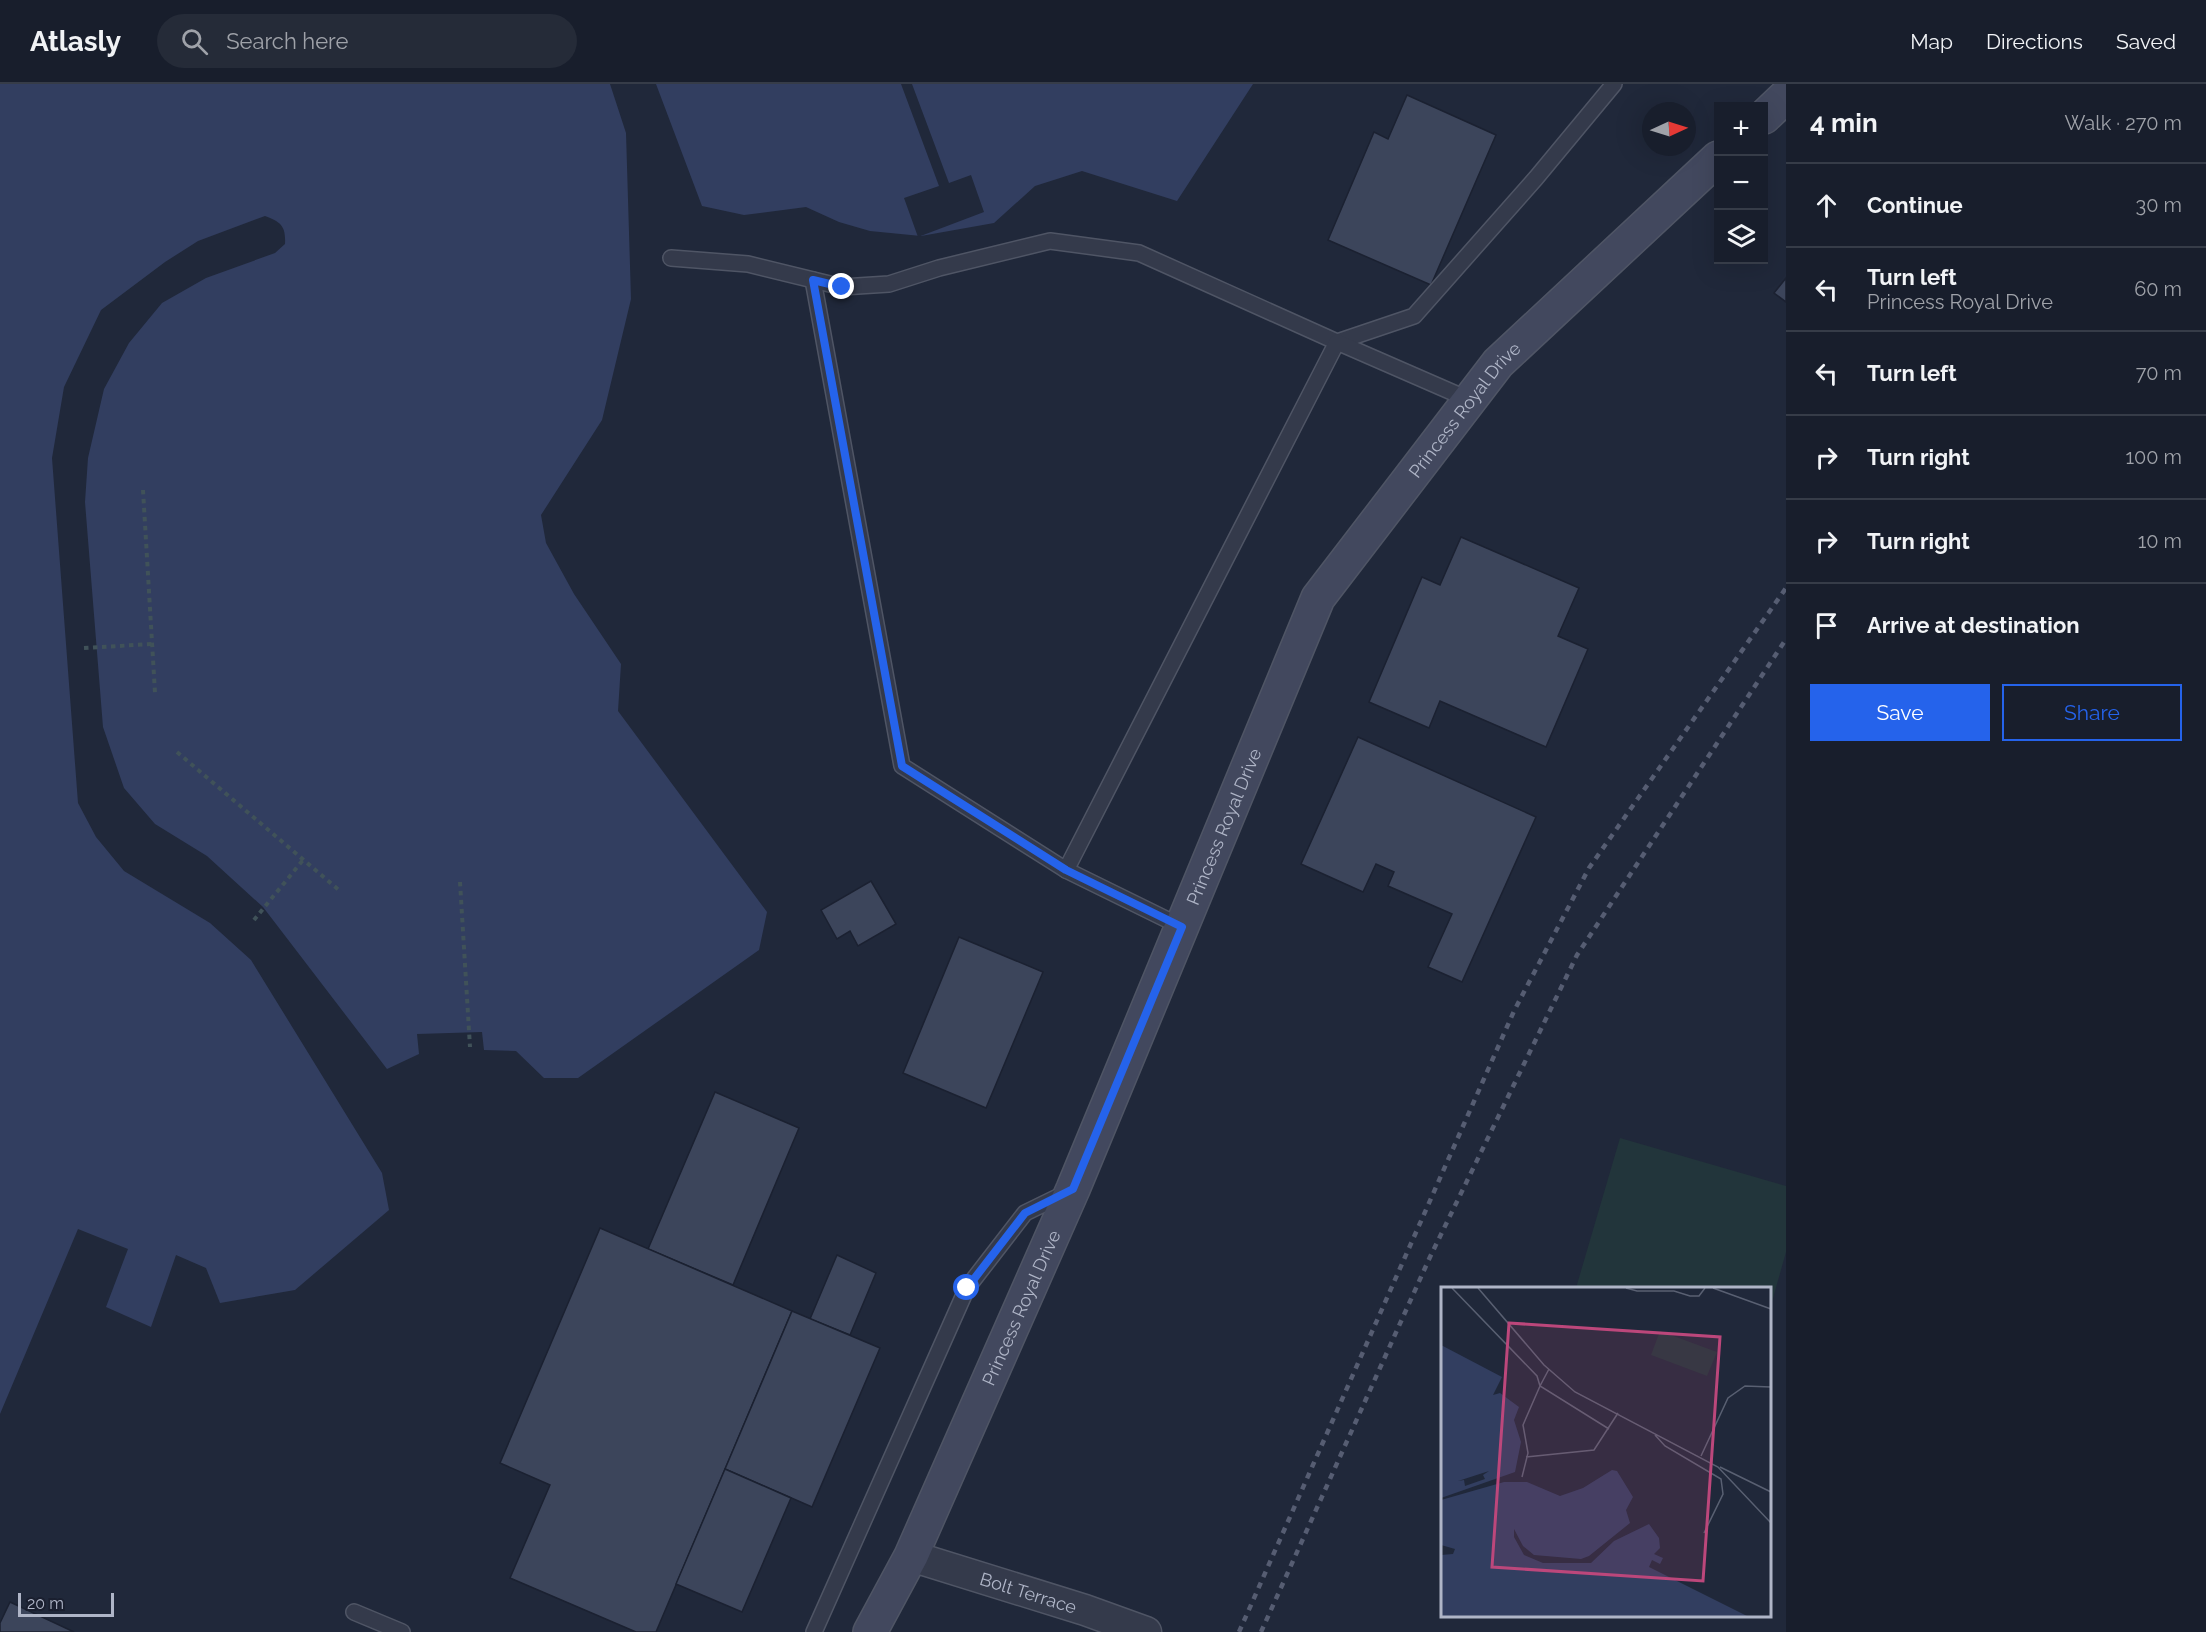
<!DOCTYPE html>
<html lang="en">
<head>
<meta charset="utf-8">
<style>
  :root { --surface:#181e2c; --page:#252b38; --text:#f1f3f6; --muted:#9fa2a9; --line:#363c48; --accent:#2563eb }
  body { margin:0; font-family:Raleway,sans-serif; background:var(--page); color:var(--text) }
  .controls { position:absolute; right:18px; top:18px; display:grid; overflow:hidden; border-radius:0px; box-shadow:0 6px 24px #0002 }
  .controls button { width:54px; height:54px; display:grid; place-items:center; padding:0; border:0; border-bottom:2px solid var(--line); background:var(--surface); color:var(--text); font:30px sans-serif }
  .compass { position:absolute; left:1642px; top:18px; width:54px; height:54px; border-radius:50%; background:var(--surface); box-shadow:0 6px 24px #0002; rotate:86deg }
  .scale { position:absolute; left:18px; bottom:15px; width:96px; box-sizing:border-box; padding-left:6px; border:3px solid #afb5c7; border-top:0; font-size:16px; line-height:21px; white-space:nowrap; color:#afb5c7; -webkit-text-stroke:4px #1a1f2f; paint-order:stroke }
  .stop { position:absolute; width:18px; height:18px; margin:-14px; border:4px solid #2563eb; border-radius:50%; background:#fff }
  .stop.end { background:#2563eb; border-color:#fff; box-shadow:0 2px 6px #0008 }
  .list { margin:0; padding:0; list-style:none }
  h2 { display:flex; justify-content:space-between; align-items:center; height:78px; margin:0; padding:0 24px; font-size:26px }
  h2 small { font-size:20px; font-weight:400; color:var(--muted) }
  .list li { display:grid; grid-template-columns:39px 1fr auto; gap:18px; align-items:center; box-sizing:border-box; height:84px; padding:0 24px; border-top:2px solid var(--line) }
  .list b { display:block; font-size:22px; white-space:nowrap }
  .list p { margin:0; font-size:20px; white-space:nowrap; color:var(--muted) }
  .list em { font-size:20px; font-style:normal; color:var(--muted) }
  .actions { display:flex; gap:12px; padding:18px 24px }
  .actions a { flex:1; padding:14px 0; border:2px solid var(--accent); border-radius:0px; text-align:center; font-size:21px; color:var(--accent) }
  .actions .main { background:var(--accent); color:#fff }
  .icon { flex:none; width:33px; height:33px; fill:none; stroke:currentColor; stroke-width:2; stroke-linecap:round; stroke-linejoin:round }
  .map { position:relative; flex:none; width:1786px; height:1548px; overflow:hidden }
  header { display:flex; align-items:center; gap:36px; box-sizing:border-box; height:84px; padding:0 30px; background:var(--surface); border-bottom:2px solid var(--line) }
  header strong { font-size:28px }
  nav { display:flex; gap:33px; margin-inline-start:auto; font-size:21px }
  .search { width:420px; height:54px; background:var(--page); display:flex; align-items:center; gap:15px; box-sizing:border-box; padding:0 21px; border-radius:33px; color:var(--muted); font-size:22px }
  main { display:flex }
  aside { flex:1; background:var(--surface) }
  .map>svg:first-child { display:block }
  .green { fill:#22353b }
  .water { fill:#323e60 }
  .pier { fill:#20283a }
  .building { fill:#3c455b; stroke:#1b2131; stroke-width:1.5 }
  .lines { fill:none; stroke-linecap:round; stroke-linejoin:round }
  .service-casing { stroke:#4f5565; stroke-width:18 }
  .minor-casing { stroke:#4f5565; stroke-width:33 }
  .secondary-casing { stroke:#4f5565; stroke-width:36 }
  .path { stroke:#405259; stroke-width:4; stroke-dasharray:4.5 4.5; stroke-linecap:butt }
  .service { stroke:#343a4b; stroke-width:15 }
  .minor { stroke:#343a4b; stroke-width:30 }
  .secondary { stroke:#42485e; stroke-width:33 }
  .rail { stroke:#565d72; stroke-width:4.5; stroke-dasharray:6 6; stroke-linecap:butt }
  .route { stroke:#2563eb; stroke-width:8 }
  .labels { text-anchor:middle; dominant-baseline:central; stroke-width:4.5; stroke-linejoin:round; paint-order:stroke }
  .street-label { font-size:18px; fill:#afb5c7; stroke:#1a1f2f }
  .inset-road { fill:none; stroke:#596072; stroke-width:1.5 }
  .view { fill:#bc477b; fill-opacity:0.15; stroke:#bc477b; stroke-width:3 }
  .inset-edge { fill:none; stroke:#afb5c7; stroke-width:3 }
</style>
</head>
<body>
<header>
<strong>Atlasly</strong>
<div class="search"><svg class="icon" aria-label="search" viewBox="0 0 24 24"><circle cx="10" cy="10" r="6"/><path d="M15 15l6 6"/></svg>Search here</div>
<nav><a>Map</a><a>Directions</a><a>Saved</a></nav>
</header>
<main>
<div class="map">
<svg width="1786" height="1548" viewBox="0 0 1786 1548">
  <rect width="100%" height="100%" fill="#20283a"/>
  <!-- green -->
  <path class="green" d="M1620,1054L1786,1102V1168L1770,1225V1204H1576Z"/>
  <!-- water -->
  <g class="water">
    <path d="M0,0H610L626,49L631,215L602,336L541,431L546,459L574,510L621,580L618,627L767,828L759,866L578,994H544L516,967L484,966L482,948L417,950L419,970L387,985L263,823L207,772L155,740L124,704L103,643L85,418L88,374L104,305L129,259L162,219L206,194L275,169L285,160C286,142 281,138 265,132L198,157L165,178L101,226L64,303L52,374L78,719L96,753L124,787L210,839L251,876L382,1089L389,1126L295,1206L220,1219L206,1184L176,1171L151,1243L106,1223L128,1165L78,1145L0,1330Z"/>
    <path d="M656,0H1253L1177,117L1082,87L1035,102L994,139L921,152L870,147L839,138L806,123L744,131L702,122Z"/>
  </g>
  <!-- pier -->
  <path class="pier" d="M901,0H912L949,99L971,91L984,128L918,153L904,114L939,102Z"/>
  <!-- building -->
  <g class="building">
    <path d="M1407,11L1496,51L1431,201L1328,156L1374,48L1388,55Z"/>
    <path d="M1786,194V218L1774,209Z"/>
    <path d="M1461,453L1579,504L1558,552L1588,565L1546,663L1440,617L1429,644L1369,618L1422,493L1440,501Z"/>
    <path d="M1358,653L1536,733L1462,898L1428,883L1452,830L1388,802L1394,788L1376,780L1363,808L1301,780Z"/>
    <path d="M871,797L896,840L858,862L850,847L837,855L821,826Z"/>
    <path d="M959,853L1043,888L986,1024L903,989Z"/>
    <path d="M715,1008L799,1044L733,1201L648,1165Z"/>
    <path d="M600,1144L792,1227L656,1548H636L510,1494L550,1401L500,1379Z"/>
    <path d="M837,1171L876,1189L850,1251L810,1235Z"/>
    <path d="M792,1227L880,1264L812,1423L725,1385Z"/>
    <path d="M725,1385L791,1414L742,1528L676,1500Z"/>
    <path d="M10,1518L74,1548H0V1539Z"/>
  </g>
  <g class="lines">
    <!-- service casing -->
    <g class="service-casing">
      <g id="service">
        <path d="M671,174L748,180L842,203L889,200L939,184L1050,157L1139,169L1337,258L1414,232L1536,94L1614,0"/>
        <path d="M813,196L902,682L1066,786L1182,843"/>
        <path d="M1066,786L1337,258L1470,316"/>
        <path d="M354,1528L402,1548"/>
        <path d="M814,1548L967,1204L1025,1129L1068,1108"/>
      </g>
    </g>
    <!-- minor casing -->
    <g class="minor-casing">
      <g id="minor">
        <path id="s1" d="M911,1472L1085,1526L1146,1548"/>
      </g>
    </g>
    <!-- secondary casing -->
    <g class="secondary-casing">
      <g id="secondary">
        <path d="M1764,33L1786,12"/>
        <path id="s2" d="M870,1548L911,1472L1073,1105L1318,514L1498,279L1718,74"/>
      </g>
    </g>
    <!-- path -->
    <g class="path">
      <path d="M143,406L155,609"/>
      <path d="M84,564L152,560"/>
      <path d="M177,668L340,807"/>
      <path d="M460,798L470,963"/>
      <path d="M254,836L303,776"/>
    </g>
    <!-- service -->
    <use href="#service" class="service"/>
    <!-- minor -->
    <use href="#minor" class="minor"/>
    <!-- secondary -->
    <use href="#secondary" class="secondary"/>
    <!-- rail -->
    <g class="rail">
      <path d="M1239,1548L1514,927L1589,784L1786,504"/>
      <path d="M1261,1548L1430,1173L1577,871L1786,555"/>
    </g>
  </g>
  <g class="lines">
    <!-- route -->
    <path class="route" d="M842,203L813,196L902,682L1066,786L1182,843L1073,1105L1025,1129L967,1204"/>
  </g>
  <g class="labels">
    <!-- street labels -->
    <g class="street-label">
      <text stroke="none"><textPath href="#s2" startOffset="1366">Princess Royal Drive</textPath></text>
      <text stroke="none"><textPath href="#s2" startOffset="880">Princess Royal Drive</textPath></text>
      <text stroke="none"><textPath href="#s2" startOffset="358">Princess Royal Drive</textPath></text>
      <text stroke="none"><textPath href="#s1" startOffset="123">Bolt Terrace</textPath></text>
    </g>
  </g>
  <!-- overview -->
  <g transform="translate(1441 1203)">
    <rect width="330" height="330" fill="#20283a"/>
    <path d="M219,44L276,65L266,89L210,68Z" fill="#22353b"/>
    <path d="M0,58L61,90L52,108L59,106L78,120L73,133L80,155L74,185L0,211ZM171,183L176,184L192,210L185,223L189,236L148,269L140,272L93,268L82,259L73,242V250L83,268L102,276H150L173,254L208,237L218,251L219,261L213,267L222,271L219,277L211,273L208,280L306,329H0V268L12,267L14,262L0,258V213L63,195H86L119,209L142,201Z" fill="#323e60"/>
    <path d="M48,184L42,188L44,192L24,199L23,193L17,194Z" fill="#20283a"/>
    <path class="inset-road" d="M11,1L96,89L99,99L82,138L87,166L81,190M37,1L103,78L134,105L277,180L330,236M185,1L196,4H233L249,9H258L264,1M272,1L330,22M108,82L99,99L168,142M214,148L224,159L280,192L282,207L263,246M260,169L287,111L304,99L330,100M85,170L153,163L177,126M279,180L330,205"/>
    <path class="view" d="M68,36L279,50L262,294L51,280Z"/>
    <rect width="330" height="330" class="inset-edge"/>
  </g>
</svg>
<div class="controls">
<button>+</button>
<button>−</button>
<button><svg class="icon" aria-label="layers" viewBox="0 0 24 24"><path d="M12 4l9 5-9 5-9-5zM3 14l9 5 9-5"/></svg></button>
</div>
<svg class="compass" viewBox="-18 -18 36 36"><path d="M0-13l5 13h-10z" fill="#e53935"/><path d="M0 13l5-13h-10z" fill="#9fa2a9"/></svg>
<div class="scale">20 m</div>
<div class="stop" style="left:967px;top:1204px"></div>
<div class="stop end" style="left:842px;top:203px"></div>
</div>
<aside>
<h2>4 min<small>Walk · 270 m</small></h2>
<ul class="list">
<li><svg class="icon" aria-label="ahead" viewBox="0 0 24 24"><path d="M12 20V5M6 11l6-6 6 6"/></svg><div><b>Continue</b></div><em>30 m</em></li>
<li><svg class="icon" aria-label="left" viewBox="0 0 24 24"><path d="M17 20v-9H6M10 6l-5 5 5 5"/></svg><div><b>Turn left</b><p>Princess Royal Drive</p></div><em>60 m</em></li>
<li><svg class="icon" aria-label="left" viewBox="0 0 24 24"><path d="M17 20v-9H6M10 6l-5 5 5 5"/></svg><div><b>Turn left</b></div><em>70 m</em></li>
<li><svg class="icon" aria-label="right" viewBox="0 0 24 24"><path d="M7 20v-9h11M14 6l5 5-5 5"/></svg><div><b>Turn right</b></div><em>100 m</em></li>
<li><svg class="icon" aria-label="right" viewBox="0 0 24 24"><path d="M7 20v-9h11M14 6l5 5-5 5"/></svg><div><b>Turn right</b></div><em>10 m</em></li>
<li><svg class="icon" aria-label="arrive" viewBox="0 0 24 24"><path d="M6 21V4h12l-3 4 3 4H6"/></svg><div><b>Arrive at destination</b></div></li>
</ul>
<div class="actions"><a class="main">Save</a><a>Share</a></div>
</aside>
</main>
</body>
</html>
